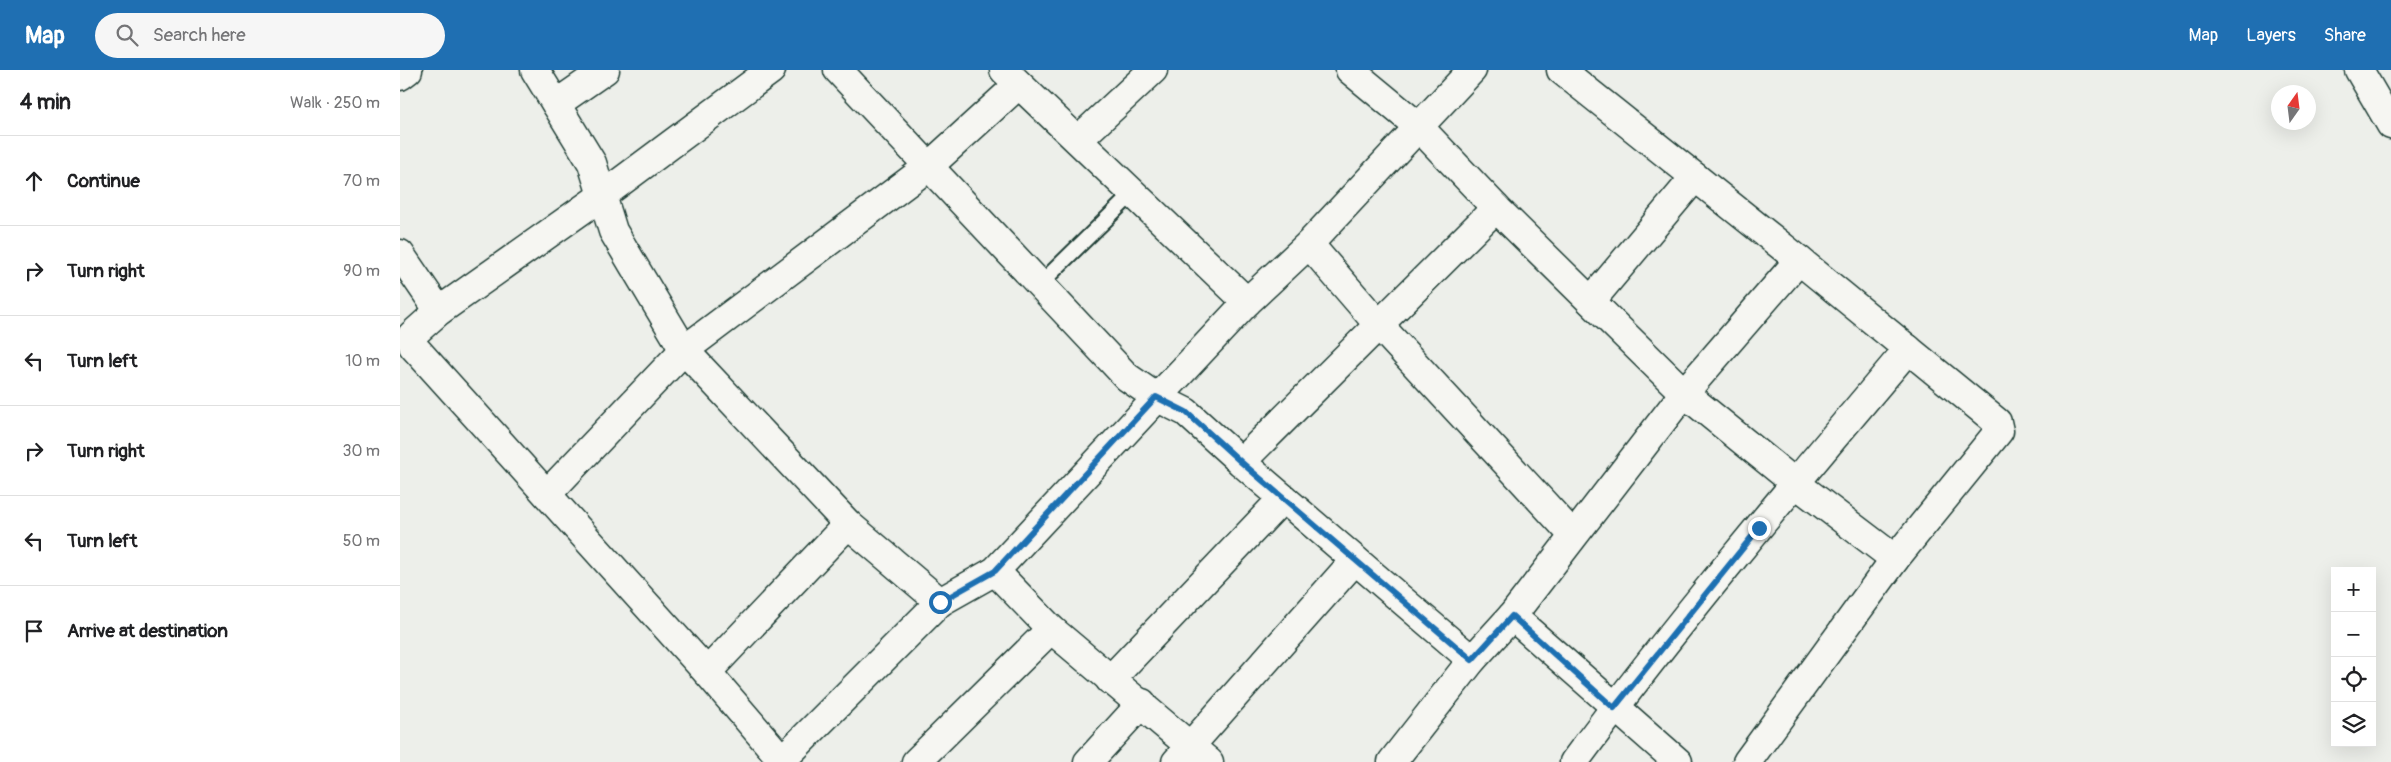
<!DOCTYPE html>
<html lang="en">
<head>
<meta charset="utf-8">
<style>
  :root { --surface:#fff; --page:#f6f6f6; --text:#202124; --muted:#757577; --line:#e0e0e0; --accent:#1f6fb2 }
  body { margin:0; font-family:Pangolin,sans-serif; background:var(--page); color:var(--text) }
  .controls { position:absolute; right:15px; bottom:15px; display:grid; overflow:hidden; border-radius:0px; box-shadow:0 5px 20px #0002 }
  .controls button { width:45px; height:45px; display:grid; place-items:center; padding:0; border:0; border-bottom:1px solid var(--line); background:var(--surface); color:var(--text); font:25px sans-serif }
  .compass { position:absolute; left:1871px; top:15px; width:45px; height:45px; border-radius:50%; background:var(--surface); box-shadow:0 5px 20px #0002; rotate:14deg }
  .stop { position:absolute; width:15px; height:15px; margin:-11px; border:4px solid #1f6fb2; border-radius:50%; background:#fff }
  .stop.end { background:#1f6fb2; border-color:#fff; box-shadow:0 1px 5px #0008 }
  .list { margin:0; padding:0; list-style:none }
  h2 { display:flex; justify-content:space-between; align-items:center; height:65px; margin:0; padding:0 20px; font-size:21px }
  h2 small { font-size:16px; font-weight:400; color:var(--muted) }
  .list li { display:grid; grid-template-columns:32px 1fr auto; gap:15px; align-items:center; box-sizing:border-box; height:90px; padding:0 20px; border-top:1px solid var(--line) }
  .list b { display:block; font-size:19px; white-space:nowrap }
  .list em { font-size:16px; font-style:normal; color:var(--muted) }
  .icon { flex:none; width:28px; height:28px; fill:none; stroke:currentColor; stroke-width:2; stroke-linecap:round; stroke-linejoin:round }
  .map { position:relative; flex:none; width:1991px; height:692px; overflow:hidden }
  header { display:flex; align-items:center; gap:30px; box-sizing:border-box; height:70px; padding:0 25px; background:var(--accent); color:#fff }
  header strong { font-size:24px }
  nav { display:flex; gap:28px; margin-inline-start:auto; font-size:18px }
  .search { width:350px; height:45px; background:var(--page); display:flex; align-items:center; gap:12px; box-sizing:border-box; padding:0 18px; border-radius:28px; color:var(--muted); font-size:19px }
  main { display:flex }
  aside { flex:1; background:var(--surface) }
  .map>svg:first-child { display:block }
  .lines { fill:none; stroke-linecap:round; stroke-linejoin:round }
  .lane-casing { stroke:#1f3d34; stroke-width:18 }
  .street-casing { stroke:#1f3d34; stroke-width:31 }
  .secondary-casing { stroke:#1f3d34; stroke-width:31 }
  .lane { stroke:#f6f6f2; stroke-width:14 }
  .street { stroke:#f6f6f2; stroke-width:28 }
  .secondary { stroke:#f6f6f2; stroke-width:28 }
  .route { stroke:#1f6fb2; stroke-width:6 }
</style>
</head>
<body>
<header>
<strong>Map</strong>
<div class="search"><svg class="icon" aria-label="search" viewBox="0 0 24 24"><circle cx="10" cy="10" r="6"/><path d="M15 15l6 6"/></svg>Search here</div>
<nav><a>Map</a><a>Layers</a><a>Share</a></nav>
</header>
<main>
<aside>
<h2>4 min<small>Walk · 250 m</small></h2>
<ul class="list">
<li><svg class="icon" aria-label="ahead" viewBox="0 0 24 24"><path d="M12 20V5M6 11l6-6 6 6"/></svg><div><b>Continue</b></div><em>70 m</em></li>
<li><svg class="icon" aria-label="right" viewBox="0 0 24 24"><path d="M7 20v-9h11M14 6l5 5-5 5"/></svg><div><b>Turn right</b></div><em>90 m</em></li>
<li><svg class="icon" aria-label="left" viewBox="0 0 24 24"><path d="M17 20v-9H6M10 6l-5 5 5 5"/></svg><div><b>Turn left</b></div><em>10 m</em></li>
<li><svg class="icon" aria-label="right" viewBox="0 0 24 24"><path d="M7 20v-9h11M14 6l5 5-5 5"/></svg><div><b>Turn right</b></div><em>30 m</em></li>
<li><svg class="icon" aria-label="left" viewBox="0 0 24 24"><path d="M17 20v-9H6M10 6l-5 5 5 5"/></svg><div><b>Turn left</b></div><em>50 m</em></li>
<li><svg class="icon" aria-label="arrive" viewBox="0 0 24 24"><path d="M6 21V4h12l-3 4 3 4H6"/></svg><div><b>Arrive at destination</b></div></li>
</ul>
</aside>
<div class="map">
<svg width="1991" height="692" viewBox="0 0 1991 692">
  <rect width="100%" height="100%" fill="#edefea"/>
  <filter id="ink" filterUnits="userSpaceOnUse"><feTurbulence type="fractalNoise" baseFrequency=".02" numOctaves="2"/><feDisplacementMap in="SourceGraphic" scale="10" xChannelSelector="R" yChannelSelector="G"/><feConvolveMatrix kernelMatrix="1 2 1 2 8 2 1 2 1" color-interpolation-filters="sRGB"/></filter>
  <g filter="url(#ink)">
    <g class="lines">
      <!-- lane casing -->
      <g class="lane-casing">
        <path id="lane" d="M639,215L733,123"/>
      </g>
      <!-- street casing -->
      <g class="street-casing">
        <g id="street">
          <path d="M135,0L192,93L213,161L284,280L448,454L540,532L595,501L847,232L909,174L1072,0"/>
          <path d="M371,0L203,125L39,241L12,265L13,276L307,602L384,692"/>
          <path d="M438,0L727,307L756,327L786,342L841,392L1072,590"/>
          <path d="M604,0L847,232"/>
          <path d="M950,0L1019,57L1096,138L1284,323L1395,413L1495,489"/>
          <path d="M1161,0L1399,190L1597,352L1599,361L1495,489L1347,692"/>
          <path d="M0,6L8,0"/>
          <path d="M156,34L205,0"/>
          <path d="M678,70L753,0"/>
          <path d="M909,174L978,254L1173,465"/>
          <path d="M0,184L39,241"/>
          <path d="M1191,231L1295,107"/>
          <path d="M841,392L1096,138"/>
          <path d="M147,424L284,280L528,97L618,15"/>
          <path d="M595,501L651,559L809,692"/>
          <path d="M1112,546L1278,692"/>
          <path d="M307,602L448,454"/>
          <path d="M710,610L883,428"/>
          <path d="M382,690L540,532"/>
          <path d="M516,692L651,559"/>
          <path d="M688,692L742,633"/>
          <path d="M776,692L955,490"/>
          <path d="M992,692L1072,590L1112,546L1284,323L1399,190"/>
          <path d="M1174,692C1279,550 1394,414 1508,279"/>
        </g>
      </g>
      <!-- secondary casing -->
      <g class="secondary-casing">
        <path id="secondary" d="M1959,0L1991,55"/>
      </g>
      <!-- lane -->
      <use href="#lane" class="lane"/>
      <!-- street -->
      <use href="#street" class="street"/>
      <!-- secondary -->
      <use href="#secondary" class="secondary"/>
    </g>
  </g>
  <g class="lines" filter="url(#ink)">
    <!-- route -->
    <path class="route" d="M540,532L595,501L756,327L786,342L841,392L1072,590L1112,546L1214,638L1359,458"/>
  </g>
</svg>
<div class="controls">
<button>+</button>
<button>−</button>
<button><svg class="icon" aria-label="locate" viewBox="0 0 24 24"><circle cx="12" cy="12" r="6"/><path d="M12 2v4M12 18v4M2 12h4M18 12h4"/></svg></button>
<button><svg class="icon" aria-label="layers" viewBox="0 0 24 24"><path d="M12 4l9 5-9 5-9-5zM3 14l9 5 9-5"/></svg></button>
</div>
<svg class="compass" viewBox="-18 -18 36 36"><path d="M0-13l5 13h-10z" fill="#e53935"/><path d="M0 13l5-13h-10z" fill="#757577"/></svg>
<div class="stop" style="left:540px;top:532px"></div>
<div class="stop end" style="left:1359px;top:458px"></div>
</div>
</main>
</body>
</html>
